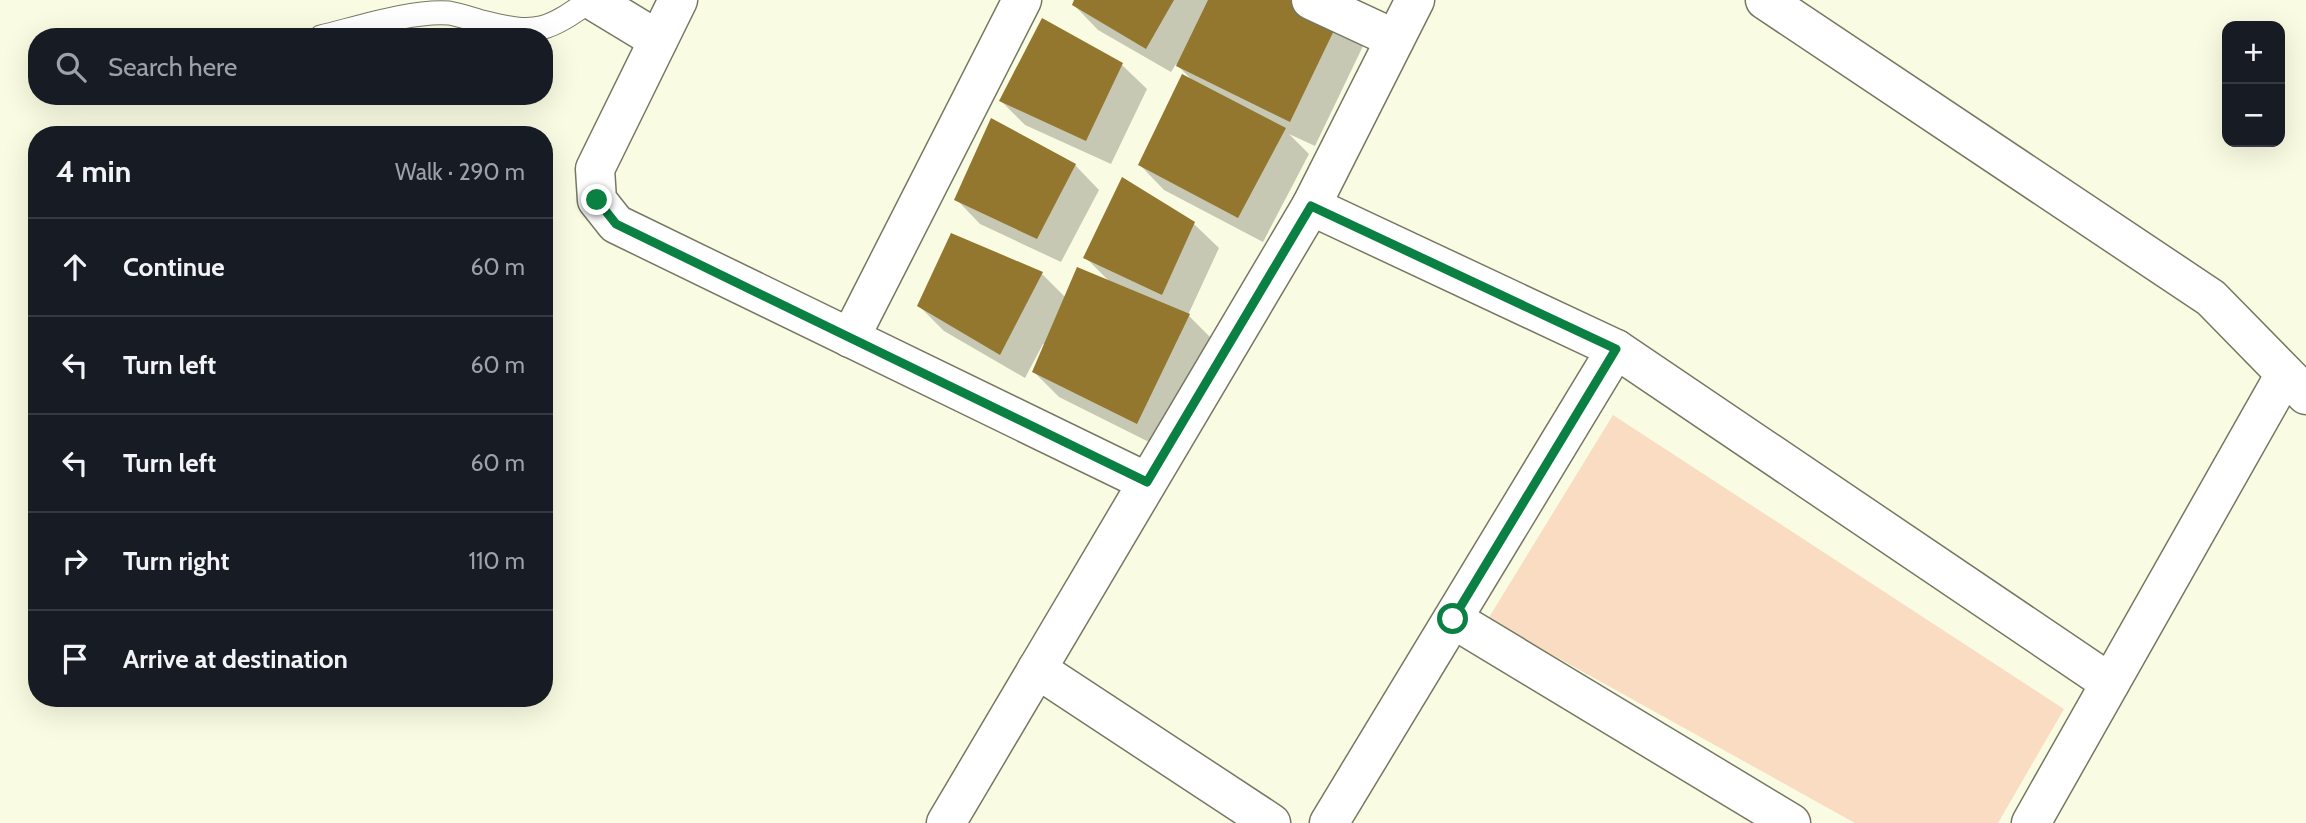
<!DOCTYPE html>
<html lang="en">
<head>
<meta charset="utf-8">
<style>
  :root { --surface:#171b24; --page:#20242c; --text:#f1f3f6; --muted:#9ea1a6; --line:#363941 }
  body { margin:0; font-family:Cabin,sans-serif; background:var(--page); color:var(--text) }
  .controls { position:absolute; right:21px; top:21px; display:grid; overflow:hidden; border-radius:14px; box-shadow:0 7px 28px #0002 }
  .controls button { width:63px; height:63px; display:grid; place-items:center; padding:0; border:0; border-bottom:2px solid var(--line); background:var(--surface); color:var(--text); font:35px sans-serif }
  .stop { position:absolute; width:21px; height:21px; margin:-16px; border:5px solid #0b8043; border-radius:50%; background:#fff }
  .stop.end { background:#0b8043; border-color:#fff; box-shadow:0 2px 7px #0008 }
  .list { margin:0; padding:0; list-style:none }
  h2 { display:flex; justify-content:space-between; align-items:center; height:91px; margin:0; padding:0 28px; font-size:30px }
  h2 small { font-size:23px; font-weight:400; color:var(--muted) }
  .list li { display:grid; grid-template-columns:46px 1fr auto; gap:21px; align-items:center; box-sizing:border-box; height:98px; padding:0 28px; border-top:2px solid var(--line) }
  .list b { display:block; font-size:26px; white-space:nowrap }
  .list em { font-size:23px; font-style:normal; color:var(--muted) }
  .icon { flex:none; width:38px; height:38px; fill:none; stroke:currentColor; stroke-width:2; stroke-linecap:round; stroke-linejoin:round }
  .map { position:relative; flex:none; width:2306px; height:823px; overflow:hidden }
  .search { position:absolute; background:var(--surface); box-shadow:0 7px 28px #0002; left:28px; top:28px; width:525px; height:77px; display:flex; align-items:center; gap:18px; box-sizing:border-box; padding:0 24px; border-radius:28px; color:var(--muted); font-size:26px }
  .panel { position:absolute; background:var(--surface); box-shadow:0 7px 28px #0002; left:28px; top:126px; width:525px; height:581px; border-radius:28px }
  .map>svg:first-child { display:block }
  .green { fill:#f9dcc2 }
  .shadow { fill:#0003 }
  .building { fill:#93772f }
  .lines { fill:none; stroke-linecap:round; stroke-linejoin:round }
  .service-casing { stroke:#767862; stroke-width:25 }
  .minor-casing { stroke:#767862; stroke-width:41 }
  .service { stroke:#fff; stroke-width:23 }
  .minor { stroke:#fff; stroke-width:38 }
  .route { stroke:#0b8043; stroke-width:9 }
</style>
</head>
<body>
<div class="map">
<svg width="2306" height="823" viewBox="0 0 2306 823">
  <rect width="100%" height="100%" fill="#f9fbe2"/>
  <!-- green -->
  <path class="green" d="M1613,415L2064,709L1998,823H1855L1488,619Z"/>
  <!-- shadow -->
  <g class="shadow">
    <path d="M1076,0H1294L1338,21L1363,46L1315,146L1289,134L1309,154L1263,242L1164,190L1140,165L1193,81L1176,64L1171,72L1098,30L1074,5Z"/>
    <path d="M1122,65L1147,89L1111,164L1025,125L1001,101Z"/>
    <path d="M1075,165L1099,190L1061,262L980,224L956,199Z"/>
    <path d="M1194,224L1219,248L1188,315L1214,341L1161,448L1059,397L1034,372L1046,345L1043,344L1025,378L944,331L919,306L1042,274L1066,298L1111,283L1085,257Z"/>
  </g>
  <!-- building -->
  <g class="building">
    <path d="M1074,0H1174L1146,49L1072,5Z"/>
    <path d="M1208,0H1298L1339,20L1290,122L1176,66Z"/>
    <path d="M1042,18L1123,63L1086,141L999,101Z"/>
    <path d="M1182,74L1286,128L1238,218L1138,165Z"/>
    <path d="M991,118L1076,164L1037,239L954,200Z"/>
    <path d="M1122,177L1195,222L1162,295L1083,258Z"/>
    <path d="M951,233L1043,272L1000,355L917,306Z"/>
    <path d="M1077,267L1190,314L1137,424L1032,372Z"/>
  </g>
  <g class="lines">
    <!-- service casing -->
    <g class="service-casing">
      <path id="service" d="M321,37C358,28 413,10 449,13C461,15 474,20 486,23C538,36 548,30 591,0"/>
    </g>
    <!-- minor casing -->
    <g class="minor-casing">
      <g id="minor">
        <path d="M592,0L658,40"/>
        <path d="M678,0L595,169L597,200L616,224L1147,482"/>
        <path d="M1311,0L1395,39"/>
        <path d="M1765,0L2211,298L2306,395"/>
        <path d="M1311,206L1616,349L2110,683"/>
        <path d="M850,338L1022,0"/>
        <path d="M1453,619L1791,823"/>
        <path d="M1037,669L1271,823"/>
        <path d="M946,823L1311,206L1415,0"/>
        <path d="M1329,823L1616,349"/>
        <path d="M2031,823L2285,374"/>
      </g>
    </g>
    <!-- service -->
    <use href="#service" class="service"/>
    <!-- minor -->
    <use href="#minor" class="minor"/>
  </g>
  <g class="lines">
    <!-- route -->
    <path class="route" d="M597,200L616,224L1147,482L1311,206L1616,349L1453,619"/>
  </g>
</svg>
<div class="controls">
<button>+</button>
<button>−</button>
</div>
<div class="stop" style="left:1453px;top:619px"></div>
<div class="stop end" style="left:597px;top:200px"></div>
<div class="search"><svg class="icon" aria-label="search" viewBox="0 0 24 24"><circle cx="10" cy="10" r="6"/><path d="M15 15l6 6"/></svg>Search here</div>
<section class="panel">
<h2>4 min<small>Walk · 290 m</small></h2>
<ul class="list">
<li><svg class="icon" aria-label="ahead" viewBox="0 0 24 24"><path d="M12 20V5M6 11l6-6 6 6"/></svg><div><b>Continue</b></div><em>60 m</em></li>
<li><svg class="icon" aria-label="left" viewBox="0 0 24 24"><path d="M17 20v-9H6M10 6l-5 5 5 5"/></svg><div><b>Turn left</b></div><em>60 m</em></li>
<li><svg class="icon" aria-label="left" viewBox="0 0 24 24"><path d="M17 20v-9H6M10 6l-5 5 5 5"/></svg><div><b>Turn left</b></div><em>60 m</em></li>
<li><svg class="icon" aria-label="right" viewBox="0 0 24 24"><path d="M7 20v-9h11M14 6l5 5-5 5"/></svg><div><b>Turn right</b></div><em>110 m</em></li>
<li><svg class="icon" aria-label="arrive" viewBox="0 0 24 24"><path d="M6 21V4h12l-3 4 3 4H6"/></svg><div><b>Arrive at destination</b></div></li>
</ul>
</section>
</div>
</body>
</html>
